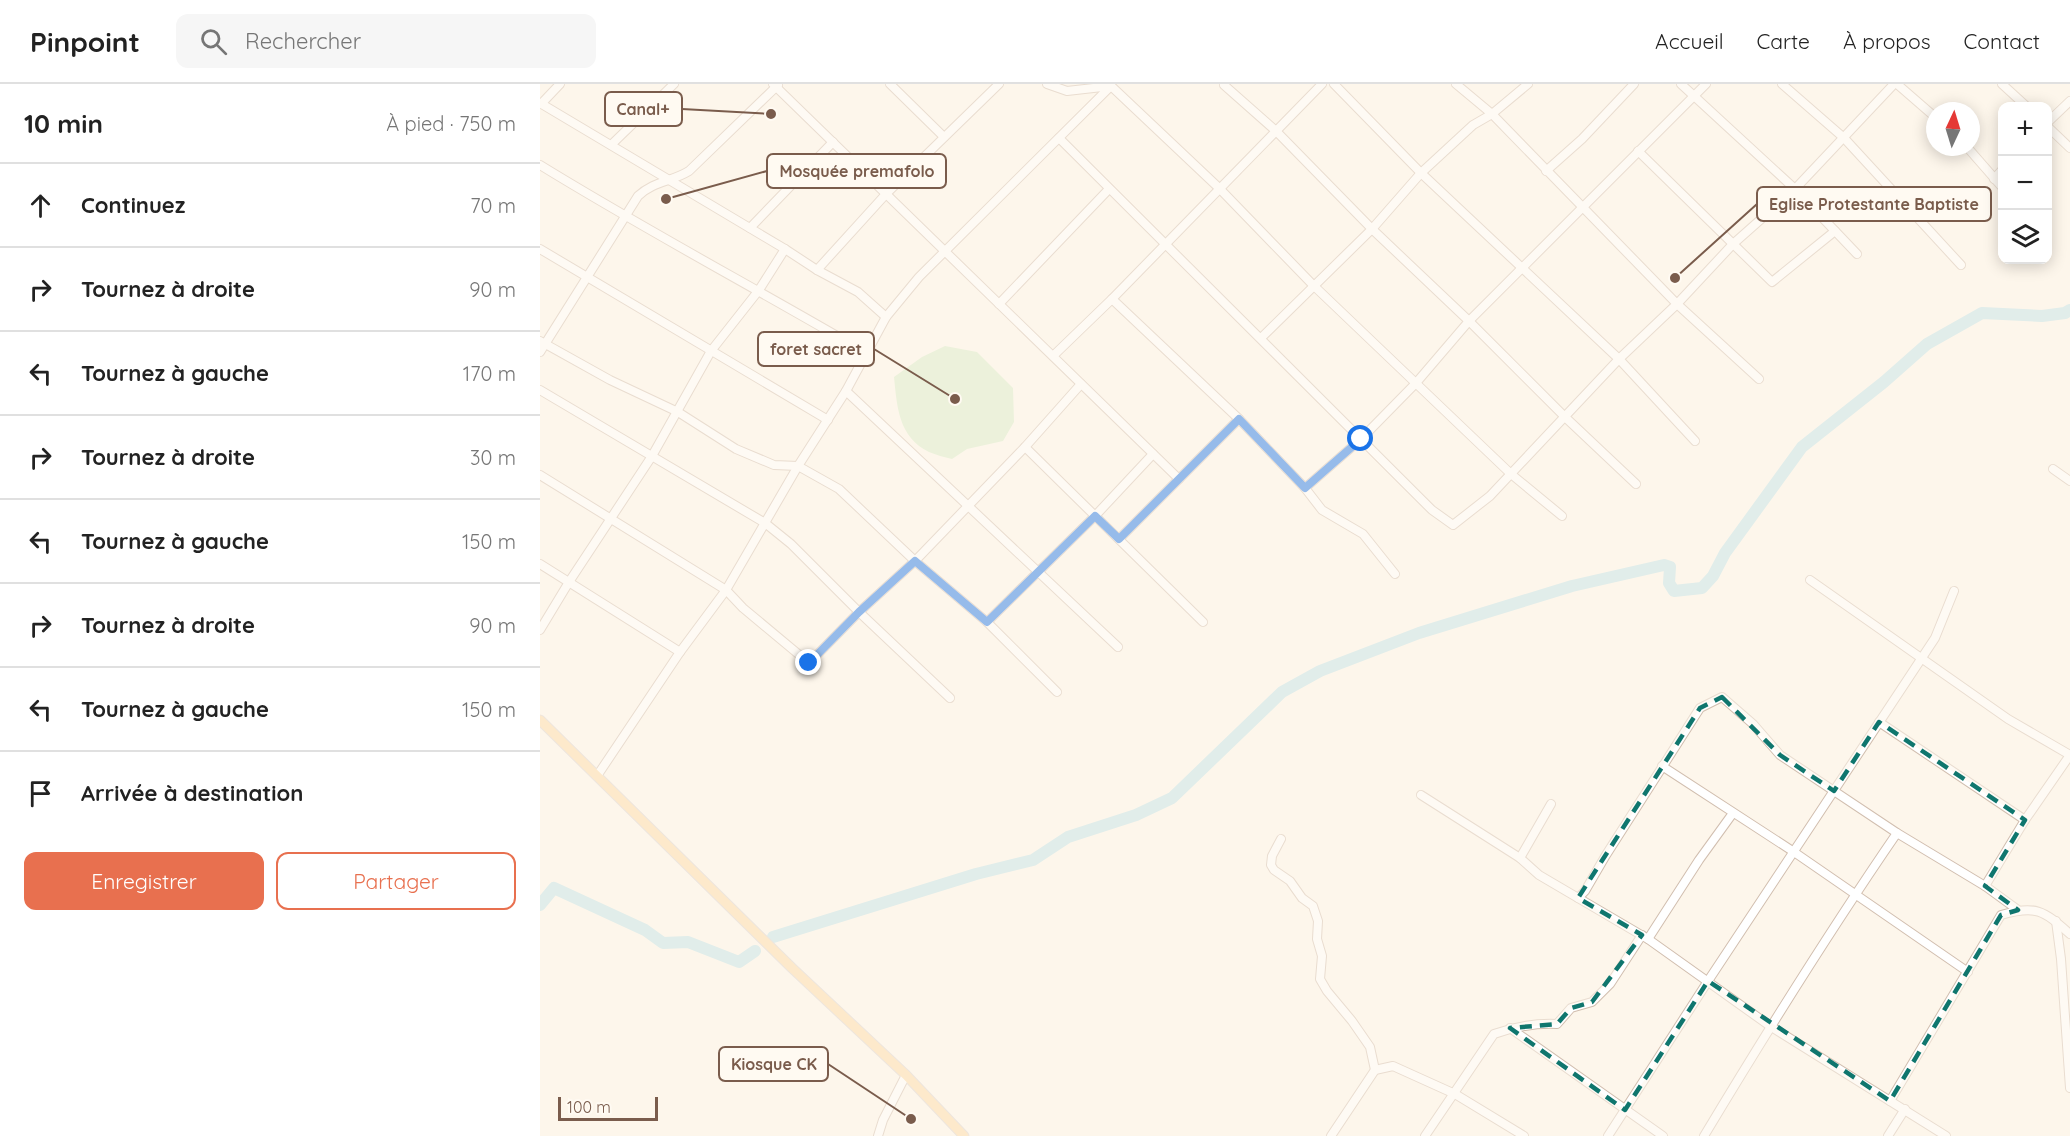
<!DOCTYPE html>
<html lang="fr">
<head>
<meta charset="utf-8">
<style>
  :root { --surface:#fff; --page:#f6f6f6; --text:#222; --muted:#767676; --line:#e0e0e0; --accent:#e8704f }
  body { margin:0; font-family:Quicksand,sans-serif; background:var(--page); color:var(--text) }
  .controls { position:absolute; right:18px; top:18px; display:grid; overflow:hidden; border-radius:12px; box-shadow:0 3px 15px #0003 }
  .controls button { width:54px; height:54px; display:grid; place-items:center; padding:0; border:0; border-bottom:2px solid var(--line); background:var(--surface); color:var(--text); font:30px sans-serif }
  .compass { position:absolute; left:1386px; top:18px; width:54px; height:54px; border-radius:50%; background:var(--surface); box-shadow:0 3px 15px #0003; rotate:4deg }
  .scale { position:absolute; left:18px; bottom:15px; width:100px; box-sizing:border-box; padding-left:6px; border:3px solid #7a5c4c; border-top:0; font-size:16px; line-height:21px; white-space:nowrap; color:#7a5c4c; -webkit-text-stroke:4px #fffaf2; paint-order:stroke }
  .stop { position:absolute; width:18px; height:18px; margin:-14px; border:4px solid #1a73e8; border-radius:50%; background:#fff }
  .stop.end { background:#1a73e8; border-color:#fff; box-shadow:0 2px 6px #0008 }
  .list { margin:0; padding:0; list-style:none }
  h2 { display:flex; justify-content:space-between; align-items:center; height:78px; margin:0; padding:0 24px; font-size:26px }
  h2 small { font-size:20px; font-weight:400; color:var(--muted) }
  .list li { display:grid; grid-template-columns:39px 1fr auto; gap:18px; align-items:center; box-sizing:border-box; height:84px; padding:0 24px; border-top:2px solid var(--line) }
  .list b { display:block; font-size:22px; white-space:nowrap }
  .list em { font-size:20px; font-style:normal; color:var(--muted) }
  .actions { display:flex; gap:12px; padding:18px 24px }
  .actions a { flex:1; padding:14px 0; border:2px solid var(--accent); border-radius:12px; text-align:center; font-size:21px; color:var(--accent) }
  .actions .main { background:var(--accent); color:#fff }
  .icon { flex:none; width:33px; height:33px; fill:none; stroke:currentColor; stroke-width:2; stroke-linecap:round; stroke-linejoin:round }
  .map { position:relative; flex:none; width:1530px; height:1052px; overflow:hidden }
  header { display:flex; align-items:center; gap:36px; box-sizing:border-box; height:84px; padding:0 30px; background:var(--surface); border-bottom:2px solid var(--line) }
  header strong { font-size:28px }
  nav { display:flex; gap:33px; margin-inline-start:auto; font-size:21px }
  .search { width:420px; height:54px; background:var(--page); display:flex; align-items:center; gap:15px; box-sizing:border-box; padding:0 21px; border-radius:12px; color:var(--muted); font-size:22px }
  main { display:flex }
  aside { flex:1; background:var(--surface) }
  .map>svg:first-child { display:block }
  .green { fill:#d7ecc8 }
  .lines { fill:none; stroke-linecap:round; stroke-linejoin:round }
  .river { stroke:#bee2e8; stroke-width:12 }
  .minor-casing { stroke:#d1beaf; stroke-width:10 }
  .major-casing { stroke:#dad1cd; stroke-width:11 }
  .minor { stroke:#fff; stroke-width:8 }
  .major { stroke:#fcdaa4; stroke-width:9 }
  .route { stroke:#1a73e8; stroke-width:8 }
  .marked { fill:none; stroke:#0f766e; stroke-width:4.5; stroke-dasharray:12 8; stroke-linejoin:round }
  .leader { fill:none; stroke:#7a5c4c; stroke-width:2 }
  .callout-dot { fill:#7a5c4c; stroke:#fffaf2; stroke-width:2 }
  .callout { fill:#fffaf2; stroke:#7a5c4c; stroke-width:2 }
  .callout-label { font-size:16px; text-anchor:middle; font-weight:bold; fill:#7a5c4c }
</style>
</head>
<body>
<header>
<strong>Pinpoint</strong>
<div class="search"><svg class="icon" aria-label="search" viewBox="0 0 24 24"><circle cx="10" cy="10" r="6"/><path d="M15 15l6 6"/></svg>Rechercher</div>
<nav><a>Accueil</a><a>Carte</a><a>À propos</a><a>Contact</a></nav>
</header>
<main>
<aside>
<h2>10 min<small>À pied · 750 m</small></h2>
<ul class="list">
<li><svg class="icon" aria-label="ahead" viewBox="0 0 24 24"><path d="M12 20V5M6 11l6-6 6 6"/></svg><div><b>Continuez</b></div><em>70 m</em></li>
<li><svg class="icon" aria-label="right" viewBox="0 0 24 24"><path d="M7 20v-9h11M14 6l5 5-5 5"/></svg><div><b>Tournez à droite</b></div><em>90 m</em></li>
<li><svg class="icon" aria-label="left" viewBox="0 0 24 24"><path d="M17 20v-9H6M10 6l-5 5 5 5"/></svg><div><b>Tournez à gauche</b></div><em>170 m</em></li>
<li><svg class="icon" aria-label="right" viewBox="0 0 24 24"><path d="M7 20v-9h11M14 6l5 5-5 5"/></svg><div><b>Tournez à droite</b></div><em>30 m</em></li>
<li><svg class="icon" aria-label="left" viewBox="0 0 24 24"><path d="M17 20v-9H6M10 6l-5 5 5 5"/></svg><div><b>Tournez à gauche</b></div><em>150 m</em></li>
<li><svg class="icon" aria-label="right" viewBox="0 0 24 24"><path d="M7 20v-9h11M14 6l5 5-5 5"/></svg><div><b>Tournez à droite</b></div><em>90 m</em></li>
<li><svg class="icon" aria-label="left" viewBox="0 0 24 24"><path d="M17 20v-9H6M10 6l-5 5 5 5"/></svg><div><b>Tournez à gauche</b></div><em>150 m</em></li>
<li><svg class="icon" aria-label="arrive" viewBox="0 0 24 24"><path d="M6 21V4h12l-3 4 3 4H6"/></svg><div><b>Arrivée à destination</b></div></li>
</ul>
<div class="actions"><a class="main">Enregistrer</a><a>Partager</a></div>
</aside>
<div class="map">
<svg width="1530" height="1052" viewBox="0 0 1530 1052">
  <rect width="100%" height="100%" fill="#fdf6eb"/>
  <!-- green -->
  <path class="green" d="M405,262L437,268L473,304L474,338L463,357L427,365L412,375C404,373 396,371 389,368C358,353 357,322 354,293L382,273Z"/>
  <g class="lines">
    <!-- river -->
    <g class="river">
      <path d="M0,821L14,804L105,846L123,859L148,858L199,878L215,867"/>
      <path d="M233,853L436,790L493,776L528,753L596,731L632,714L742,608L780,587L879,549L1032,502L1124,481L1130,483L1129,499L1134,507L1162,504L1173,492L1185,469L1262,363L1344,298L1387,260L1442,229L1502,232L1525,229L1530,226"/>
    </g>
    <!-- minor casing -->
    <g class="minor-casing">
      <g id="minor">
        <path d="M233,0L639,395"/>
        <path d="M350,0L404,53"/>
        <path d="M507,0L527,7L571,2"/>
        <path d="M569,0L679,104L773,201L971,390L1022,432"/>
        <path d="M794,0L881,89L1079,275L1155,357"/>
        <path d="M916,0L952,30L1137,220L1219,295"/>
        <path d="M1141,0L1255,105L1317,170"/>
        <path d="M1242,0L1304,54L1421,181"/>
        <path d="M1357,0L1395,33"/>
        <path d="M1462,0L1486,22"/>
        <path d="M684,1L736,47L832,145L929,237L1025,333L1096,400"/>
        <path d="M0,19L245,165L277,186L318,208L346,233"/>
        <path d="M1,20L20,0"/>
        <path d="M1508,38L1530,17"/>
        <path d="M1508,43L1530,64"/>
        <path d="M519,54L892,426L913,441L950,412L1079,275L1137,220L1193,160L1255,105L1354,0"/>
        <path d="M71,61L134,0"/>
        <path d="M1427,63L1462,103"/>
        <path d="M1098,67L1232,198L1295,147"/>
        <path d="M0,81C107,147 219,206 328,270"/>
        <path d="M1006,87L1042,55L1094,0"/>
        <path d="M1454,95L1462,86"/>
        <path d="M210,144L293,58"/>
        <path d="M0,165L288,336"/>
        <path d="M277,186L346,110L459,0"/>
        <path d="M572,215L699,335L765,404L782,426L823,450L855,490"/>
        <path d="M459,220L569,105"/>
        <path d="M721,254L832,145L881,89L933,41L952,30L988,0"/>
        <path d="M0,257L70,296L138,328L196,365L234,381L258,382L299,405L375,477L447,538L517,608"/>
        <path d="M0,268L98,112C114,97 131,98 149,87L238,1"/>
        <path d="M513,272L572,215L782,0"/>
        <path d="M0,306L225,439L251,460L319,528L410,614"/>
        <path d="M306,307L578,563"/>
        <path d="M485,363L663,538"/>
        <path d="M1513,385L1530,397"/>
        <path d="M0,391L186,506L203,524L269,579L319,528L375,477L485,363L541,300"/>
        <path d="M765,404L821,355L876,299L929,237L1166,0"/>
        <path d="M579,455L699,335"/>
        <path d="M0,480L140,568"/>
        <path d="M1270,496L1468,635L1530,671"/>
        <path d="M447,538L555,432L613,370"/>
        <path d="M0,546L29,498L112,372L171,267L219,206L245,165"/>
        <path d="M1339,638L1485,736"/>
        <path d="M1122,682L1254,768L1428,888"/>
        <path d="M57,692L140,568L186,506L258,382L306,307L346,233L379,193L571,2"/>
        <path d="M881,711L980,774L999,791L1108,855L1230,942L1406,1052"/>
        <path d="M741,755L732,772L731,781L734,786L750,797L762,814L773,822L778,837L777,855L782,872L780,895L787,907L812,937L830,963L835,986"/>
        <path d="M980,774L1011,720"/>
        <path d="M1445,802L1485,736L1530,671"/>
        <path d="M1038,814L1045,807L1066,771L1160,624L1182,613L1213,640L1240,671L1357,749L1445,802L1478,826"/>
        <path d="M1516,837L1521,875L1530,1004"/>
        <path d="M1108,855L1159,776L1193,729"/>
        <path d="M970,944L1123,1052"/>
        <path d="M1350,1017L1461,831C1496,821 1503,826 1530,850"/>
        <path d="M338,1052L343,1036L366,991"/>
        <path d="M791,1052L835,986L853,982L915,1010L984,1052"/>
        <path d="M885,1052L954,950C974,943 995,939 1017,940L1031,924L1052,918L1070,900L1102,851"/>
        <path d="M1068,1052L1168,897L1395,554L1414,507"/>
        <path d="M1164,1052C1226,949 1289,848 1357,749"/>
        <path d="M1348,1052L1365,1025"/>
      </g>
    </g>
    <!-- major casing -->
    <g class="major-casing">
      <path id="major" d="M0,636L252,884L366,991L424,1052"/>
    </g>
    <!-- minor -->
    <use href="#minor" class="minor"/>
    <!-- major -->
    <use href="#major" class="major"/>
  </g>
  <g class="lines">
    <!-- route -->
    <path class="route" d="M269,579L319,528L375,477L447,538L555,432L579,455L699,335L765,404L821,355"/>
  </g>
  <!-- marked area -->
  <path d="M0 0H1530V1052H0ZM1182,613L1240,671L1294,707L1339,638L1485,736L1445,802L1478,826L1461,831L1350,1017L1168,897L1085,1026L970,944L1017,940L1031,924L1052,918L1102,851L1038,814L1160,624Z" fill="#fdf6eb" fill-opacity=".55" fill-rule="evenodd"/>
  <path class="marked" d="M1182,613L1240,671L1294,707L1339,638L1485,736L1445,802L1478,826L1461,831L1350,1017L1168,897L1085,1026L970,944L1017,940L1031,924L1052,918L1102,851L1038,814L1160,624Z"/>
  <!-- callouts -->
  <path class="leader" d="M231 30L142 25M126 115L227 87M1135 194L1217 120M415 315L334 265M371 1035L288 980"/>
  <g class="callout-dot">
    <circle cx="231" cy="30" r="6"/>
    <circle cx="126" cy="115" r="6"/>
    <circle cx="1135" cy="194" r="6"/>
    <circle cx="415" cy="315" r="6"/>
    <circle cx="371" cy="1035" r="6"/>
  </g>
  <g class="callout">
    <rect x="65" y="8" width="77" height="34" rx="6"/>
    <rect x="227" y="70" width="179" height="34" rx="6"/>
    <rect x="1217" y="103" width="234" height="34" rx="6"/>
    <rect x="218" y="248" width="116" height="34" rx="6"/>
    <rect x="179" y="963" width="109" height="34" rx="6"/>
  </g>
  <g class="callout-label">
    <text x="103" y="31">Canal+</text>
    <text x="317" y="93">Mosquée premafolo</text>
    <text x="1334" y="126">Eglise Protestante Baptiste</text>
    <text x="276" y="271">foret sacret</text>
    <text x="234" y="986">Kiosque CK</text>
  </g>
</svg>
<div class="controls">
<button>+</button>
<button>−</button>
<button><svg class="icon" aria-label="layers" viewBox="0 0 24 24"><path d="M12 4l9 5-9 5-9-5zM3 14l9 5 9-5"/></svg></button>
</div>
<svg class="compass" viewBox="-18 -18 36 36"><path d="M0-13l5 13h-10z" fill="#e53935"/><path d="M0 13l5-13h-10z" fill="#767676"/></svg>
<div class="scale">100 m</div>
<div class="stop" style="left:821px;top:355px"></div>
<div class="stop end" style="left:269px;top:579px"></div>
</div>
</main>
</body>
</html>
